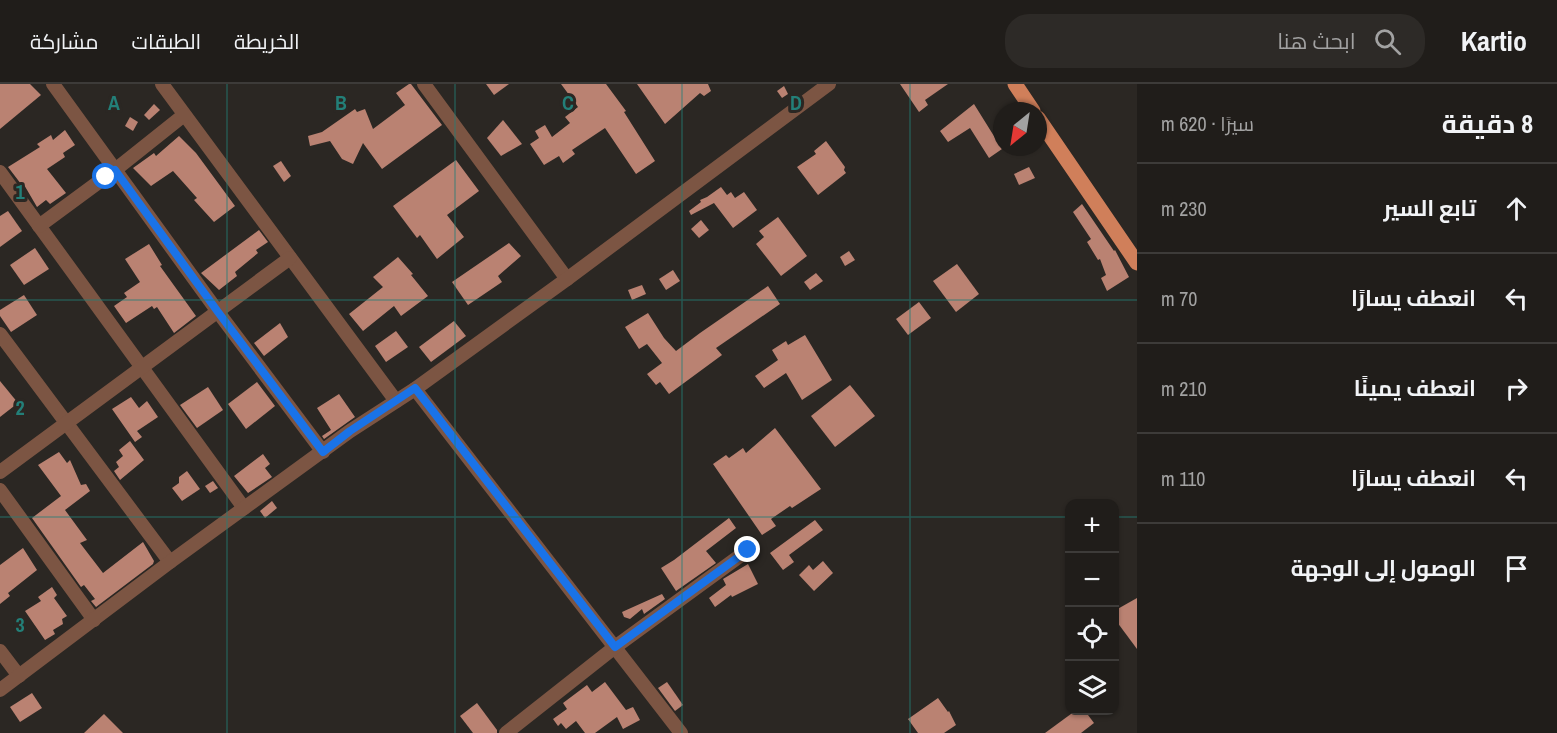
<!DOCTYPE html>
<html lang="ar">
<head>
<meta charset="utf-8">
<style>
  :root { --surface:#201d1a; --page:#2d2a27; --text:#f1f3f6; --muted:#a2a2a2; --line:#3d3b39 }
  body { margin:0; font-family:"Archivo Narrow",Cairo,sans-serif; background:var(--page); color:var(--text); direction:rtl }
  .controls { position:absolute; right:18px; bottom:18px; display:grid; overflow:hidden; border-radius:12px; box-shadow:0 2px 4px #0004 }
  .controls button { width:54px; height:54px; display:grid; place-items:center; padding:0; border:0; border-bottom:2px solid var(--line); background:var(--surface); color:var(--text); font:30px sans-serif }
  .compass { position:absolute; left:993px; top:18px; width:54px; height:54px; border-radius:50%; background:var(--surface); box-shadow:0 2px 4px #0004; rotate:210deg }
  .stop { position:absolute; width:18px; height:18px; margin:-14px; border:4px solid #1a73e8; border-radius:50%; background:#fff }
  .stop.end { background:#1a73e8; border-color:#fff; box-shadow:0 2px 6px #0008 }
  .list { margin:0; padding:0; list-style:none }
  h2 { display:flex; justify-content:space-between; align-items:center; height:78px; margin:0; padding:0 24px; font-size:26px }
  h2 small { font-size:20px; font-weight:400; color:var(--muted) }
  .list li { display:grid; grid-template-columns:39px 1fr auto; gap:18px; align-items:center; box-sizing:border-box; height:90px; padding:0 24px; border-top:2px solid var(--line) }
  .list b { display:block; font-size:22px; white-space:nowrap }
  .list em { font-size:20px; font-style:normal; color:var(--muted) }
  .icon { flex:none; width:33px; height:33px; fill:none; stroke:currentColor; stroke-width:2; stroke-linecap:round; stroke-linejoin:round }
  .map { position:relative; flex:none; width:1137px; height:649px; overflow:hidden; direction:ltr }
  header { display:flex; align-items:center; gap:36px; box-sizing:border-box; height:84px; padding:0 30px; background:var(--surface); border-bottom:2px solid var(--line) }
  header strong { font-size:28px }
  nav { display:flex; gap:33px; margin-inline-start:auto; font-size:21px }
  .search { width:420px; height:54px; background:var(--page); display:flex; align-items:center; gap:15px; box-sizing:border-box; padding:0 21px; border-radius:24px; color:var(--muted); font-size:22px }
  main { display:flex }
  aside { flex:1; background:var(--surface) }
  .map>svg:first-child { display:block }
  .building { fill:#ba8272 }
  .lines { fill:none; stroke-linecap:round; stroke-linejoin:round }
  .minor { stroke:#7c5543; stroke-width:14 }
  .major { stroke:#d07f5a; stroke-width:15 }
  .route { stroke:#1a73e8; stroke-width:8 }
  .grid { fill:none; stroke:#237f78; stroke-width:1.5; stroke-opacity:0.55 }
  .grid-label { font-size:20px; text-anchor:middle; font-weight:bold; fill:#237f78; stroke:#2b2723; stroke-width:6; stroke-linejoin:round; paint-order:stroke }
</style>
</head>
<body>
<header>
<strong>Kartio</strong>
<div class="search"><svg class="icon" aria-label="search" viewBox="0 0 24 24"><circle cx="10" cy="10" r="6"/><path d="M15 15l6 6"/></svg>ابحث هنا</div>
<nav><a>الخريطة</a><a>الطبقات</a><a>مشاركة</a></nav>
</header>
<main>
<aside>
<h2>8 دقيقة<small>سيرًا · 620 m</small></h2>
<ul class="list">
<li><svg class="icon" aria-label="ahead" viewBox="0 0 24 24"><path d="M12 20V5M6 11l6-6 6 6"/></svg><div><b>تابع السير</b></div><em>230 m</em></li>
<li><svg class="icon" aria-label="left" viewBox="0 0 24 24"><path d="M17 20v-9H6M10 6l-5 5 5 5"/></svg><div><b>انعطف يسارًا</b></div><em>70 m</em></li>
<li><svg class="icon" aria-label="right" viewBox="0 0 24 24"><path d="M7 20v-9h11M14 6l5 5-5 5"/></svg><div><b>انعطف يمينًا</b></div><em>210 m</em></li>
<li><svg class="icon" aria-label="left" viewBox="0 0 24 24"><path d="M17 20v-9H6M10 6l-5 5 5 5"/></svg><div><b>انعطف يسارًا</b></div><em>110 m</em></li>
<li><svg class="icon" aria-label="arrive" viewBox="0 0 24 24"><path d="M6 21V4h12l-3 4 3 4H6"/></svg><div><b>الوصول إلى الوجهة</b></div></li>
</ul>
</aside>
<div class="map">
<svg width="1137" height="649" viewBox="0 0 1137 649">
  <rect width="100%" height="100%" fill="#2b2723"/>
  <!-- building -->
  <g class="building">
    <path d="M0,0H30L41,11L0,45Z"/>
    <path d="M409,0H411L442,41L382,85L363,59L353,80L342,75L330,57L310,62L308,52L322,48L355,25L357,28L365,25L373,45L405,21L396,9Z"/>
    <path d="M486,0H509L494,11Z"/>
    <path d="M561,0H606L626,27L624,28L655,77L636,90L605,44L572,66L575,70L563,79L559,72L544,81L530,60L539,54L535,47L545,41L552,53L570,39L565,33L578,23Z"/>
    <path d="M637,0H708L711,7L704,12L700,9L665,40Z"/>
    <path d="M900,0H948L925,16L928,21L919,28Z"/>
    <path d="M784,2L788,10L782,14L777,7Z"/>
    <path d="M154,20L160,26L149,36L144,31Z"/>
    <path d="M974,20L1002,65L989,74L970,44L948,58L940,47Z"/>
    <path d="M130,33L138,38L133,47L125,42Z"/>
    <path d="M503,36L522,60L501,72L487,54Z"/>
    <path d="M65,46L75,61L63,69L65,73L47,85L66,109L50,120L46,116L37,123L23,99L21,100L8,83L40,63L37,60L51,51L53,56Z"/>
    <path d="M179,52L196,69L235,122L214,138L194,116L197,114L173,87L151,102L133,84L154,69L156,72Z"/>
    <path d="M826,57L845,83L844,86L846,89L818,111L797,83L816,70L814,67Z"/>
    <path d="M456,76L479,107L447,131L464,153L437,175L420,151L417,154L393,122Z"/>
    <path d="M281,77L291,92L284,98L273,82Z"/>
    <path d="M1029,83L1035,94L1019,101L1014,90Z"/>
    <path d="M721,103L727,111L731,108L735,114L744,108L757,126L733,144L714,119L691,131L689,127L701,118L700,116L707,113Z"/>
    <path d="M1082,120L1114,167L1115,166L1129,193L1107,207L1101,194L1106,191L1100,175L1098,176L1087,158L1091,155L1073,128Z"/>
    <path d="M8,127L22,147L0,163V132Z"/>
    <path d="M778,133L807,172L781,192L756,160L764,153L759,147Z"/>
    <path d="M701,136L709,146L699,154L691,145Z"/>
    <path d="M259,146L268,158L256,166L258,169L235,188L237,192L219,206L202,190L201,189Z"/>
    <path d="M509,159L521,172L498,192L502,198L468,221L452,198Z"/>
    <path d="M149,160L162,181L160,182L196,232L174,249L157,223L154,225L152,222L126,239L114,222L127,213L124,209L140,198L125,175Z"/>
    <path d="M35,164L49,185L24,201L10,181Z"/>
    <path d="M849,167L855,176L845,182L840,173Z"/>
    <path d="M398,173L413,190L411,191L428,212L401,232L394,222L363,247L349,230L383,203L373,193Z"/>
    <path d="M957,180L979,210L956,228L933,197Z"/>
    <path d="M673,186L680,197L666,206L659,195Z"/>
    <path d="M816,189L823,197L810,206L804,198Z"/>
    <path d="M642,201L646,210L632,216L628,206Z"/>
    <path d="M768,202L780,220L716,264L722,271L669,310L660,298L656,301L647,290L662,279L647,260L639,265L625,243L648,229L664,254L676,267L700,249Z"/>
    <path d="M24,211L37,231L11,248L0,232V226Z"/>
    <path d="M919,218L931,234L908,251L896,235Z"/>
    <path d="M454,237L466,252L431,278L419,263Z"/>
    <path d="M280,239L288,253L264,272L254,259Z"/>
    <path d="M396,247L408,263L386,278L375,262Z"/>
    <path d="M805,251L832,296L802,316L786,289L764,304L755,292L778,276L772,266L786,257L788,261Z"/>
    <path d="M0,297L18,319L0,333Z"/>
    <path d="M257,298L275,322L246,345L228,320Z"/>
    <path d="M850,301L875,332L835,363L811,332Z"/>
    <path d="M208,303L223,326L197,344L180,321Z"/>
    <path d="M339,310L355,333L324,355L322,352L331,346L317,324Z"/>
    <path d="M131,313L139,324L147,317L158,333L137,347L142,353L135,358L112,325Z"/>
    <path d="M775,344L821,405L792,424L790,422L771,435L776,442L762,451L713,380L726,371L729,374L743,364L746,369Z"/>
    <path d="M130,357L144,376L120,396L114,387L119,383L116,378L123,372L119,366Z"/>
    <path d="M59,368L67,379L70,376L81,401L86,400L90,407L65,426L87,456L80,459L103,489L143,458L154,477L153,480L96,523L91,517L95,515L84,501L81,503L32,434L61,412L38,381Z"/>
    <path d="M263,370L270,380L265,384L272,393L248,409L234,392Z"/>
    <path d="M187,387L200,405L182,417L172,404L179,399V393Z"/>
    <path d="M213,397L218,404L210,409L205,402Z"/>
    <path d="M272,417L277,424L265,434L260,427Z"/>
    <path d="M729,434L736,444L706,467L716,479L676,507L661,484L674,476Z"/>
    <path d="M815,436L823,446L789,471L794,478L783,486L770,469Z"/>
    <path d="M23,464L37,486L8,509L10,512L0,520V481Z"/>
    <path d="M823,477L833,489L814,507L799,491L809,481L813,486Z"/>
    <path d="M748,480L758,500L732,513L731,511L715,523L709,514L726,501L723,495Z"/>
    <path d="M52,503L57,511L54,514L67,532L62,535L63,540L53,546L55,550L45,556L25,527L41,517L38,513Z"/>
    <path d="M662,510L665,515L644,530L642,525L630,535L624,533L622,528Z"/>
    <path d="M1137,514V565L1114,534V527Z"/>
    <path d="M605,598L626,626L633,623L640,636L623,645L617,633L595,649H585L576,637L566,645L561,639L558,642L553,635L567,625L563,619L587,601L592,608Z"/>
    <path d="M667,598L683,621L675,627L658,604Z"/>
    <path d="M32,609L42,624L20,638L10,623Z"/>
    <path d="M938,614L948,628L949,627L956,641L944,649H918L908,635Z"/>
    <path d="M477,619L497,646V649H473L460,632Z"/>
    <path d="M1075,627H1085L1094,639L1081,649H1045Z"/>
    <path d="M104,630L123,649H84Z"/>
  </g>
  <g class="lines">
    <!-- minor -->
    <g class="minor">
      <path d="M53,0L218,228L323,368"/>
      <path d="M162,0L396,317"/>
      <path d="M424,0L567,195"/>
      <path d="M0,88L244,424"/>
      <path d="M39,142L115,86L184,31"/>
      <path d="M0,250L170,478"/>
      <path d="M415,305L681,649"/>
      <path d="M0,388L290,174"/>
      <path d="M0,406L94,536"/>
      <path d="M0,567L19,592"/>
      <path d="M0,606L170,478L350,347L415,305L567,195L829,0"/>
      <path d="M506,649L615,563L748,466"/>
    </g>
    <!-- major -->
    <g class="major">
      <path d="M1015,0L1033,27"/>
      <path d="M1038,34L1137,179"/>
    </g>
  </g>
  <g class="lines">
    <!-- route -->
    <path class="route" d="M106,93L115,86L218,228L323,368L350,347L415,304L615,563L748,466"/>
  </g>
  <!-- grid -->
  <path class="grid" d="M227,0V649M455,0V649M682,0V649M910,0V649M0,216H1137M0,433H1070M1114,433H1137"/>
  <g class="grid-label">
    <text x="114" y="26">A</text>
    <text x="341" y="26">B</text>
    <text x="568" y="26">C</text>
    <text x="796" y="26">D</text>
    <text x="20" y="115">1</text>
    <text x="20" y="331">2</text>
    <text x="20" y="548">3</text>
  </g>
</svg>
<div class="controls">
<button>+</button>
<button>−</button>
<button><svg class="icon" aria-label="locate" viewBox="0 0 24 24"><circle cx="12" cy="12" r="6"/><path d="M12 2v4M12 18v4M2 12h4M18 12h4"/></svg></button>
<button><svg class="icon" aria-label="layers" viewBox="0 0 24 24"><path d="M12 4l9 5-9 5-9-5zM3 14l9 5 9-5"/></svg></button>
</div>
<svg class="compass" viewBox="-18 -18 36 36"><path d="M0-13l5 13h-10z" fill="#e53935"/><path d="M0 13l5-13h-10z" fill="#a2a2a2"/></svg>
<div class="stop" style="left:106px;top:93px"></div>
<div class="stop end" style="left:748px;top:466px"></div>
</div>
</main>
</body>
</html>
